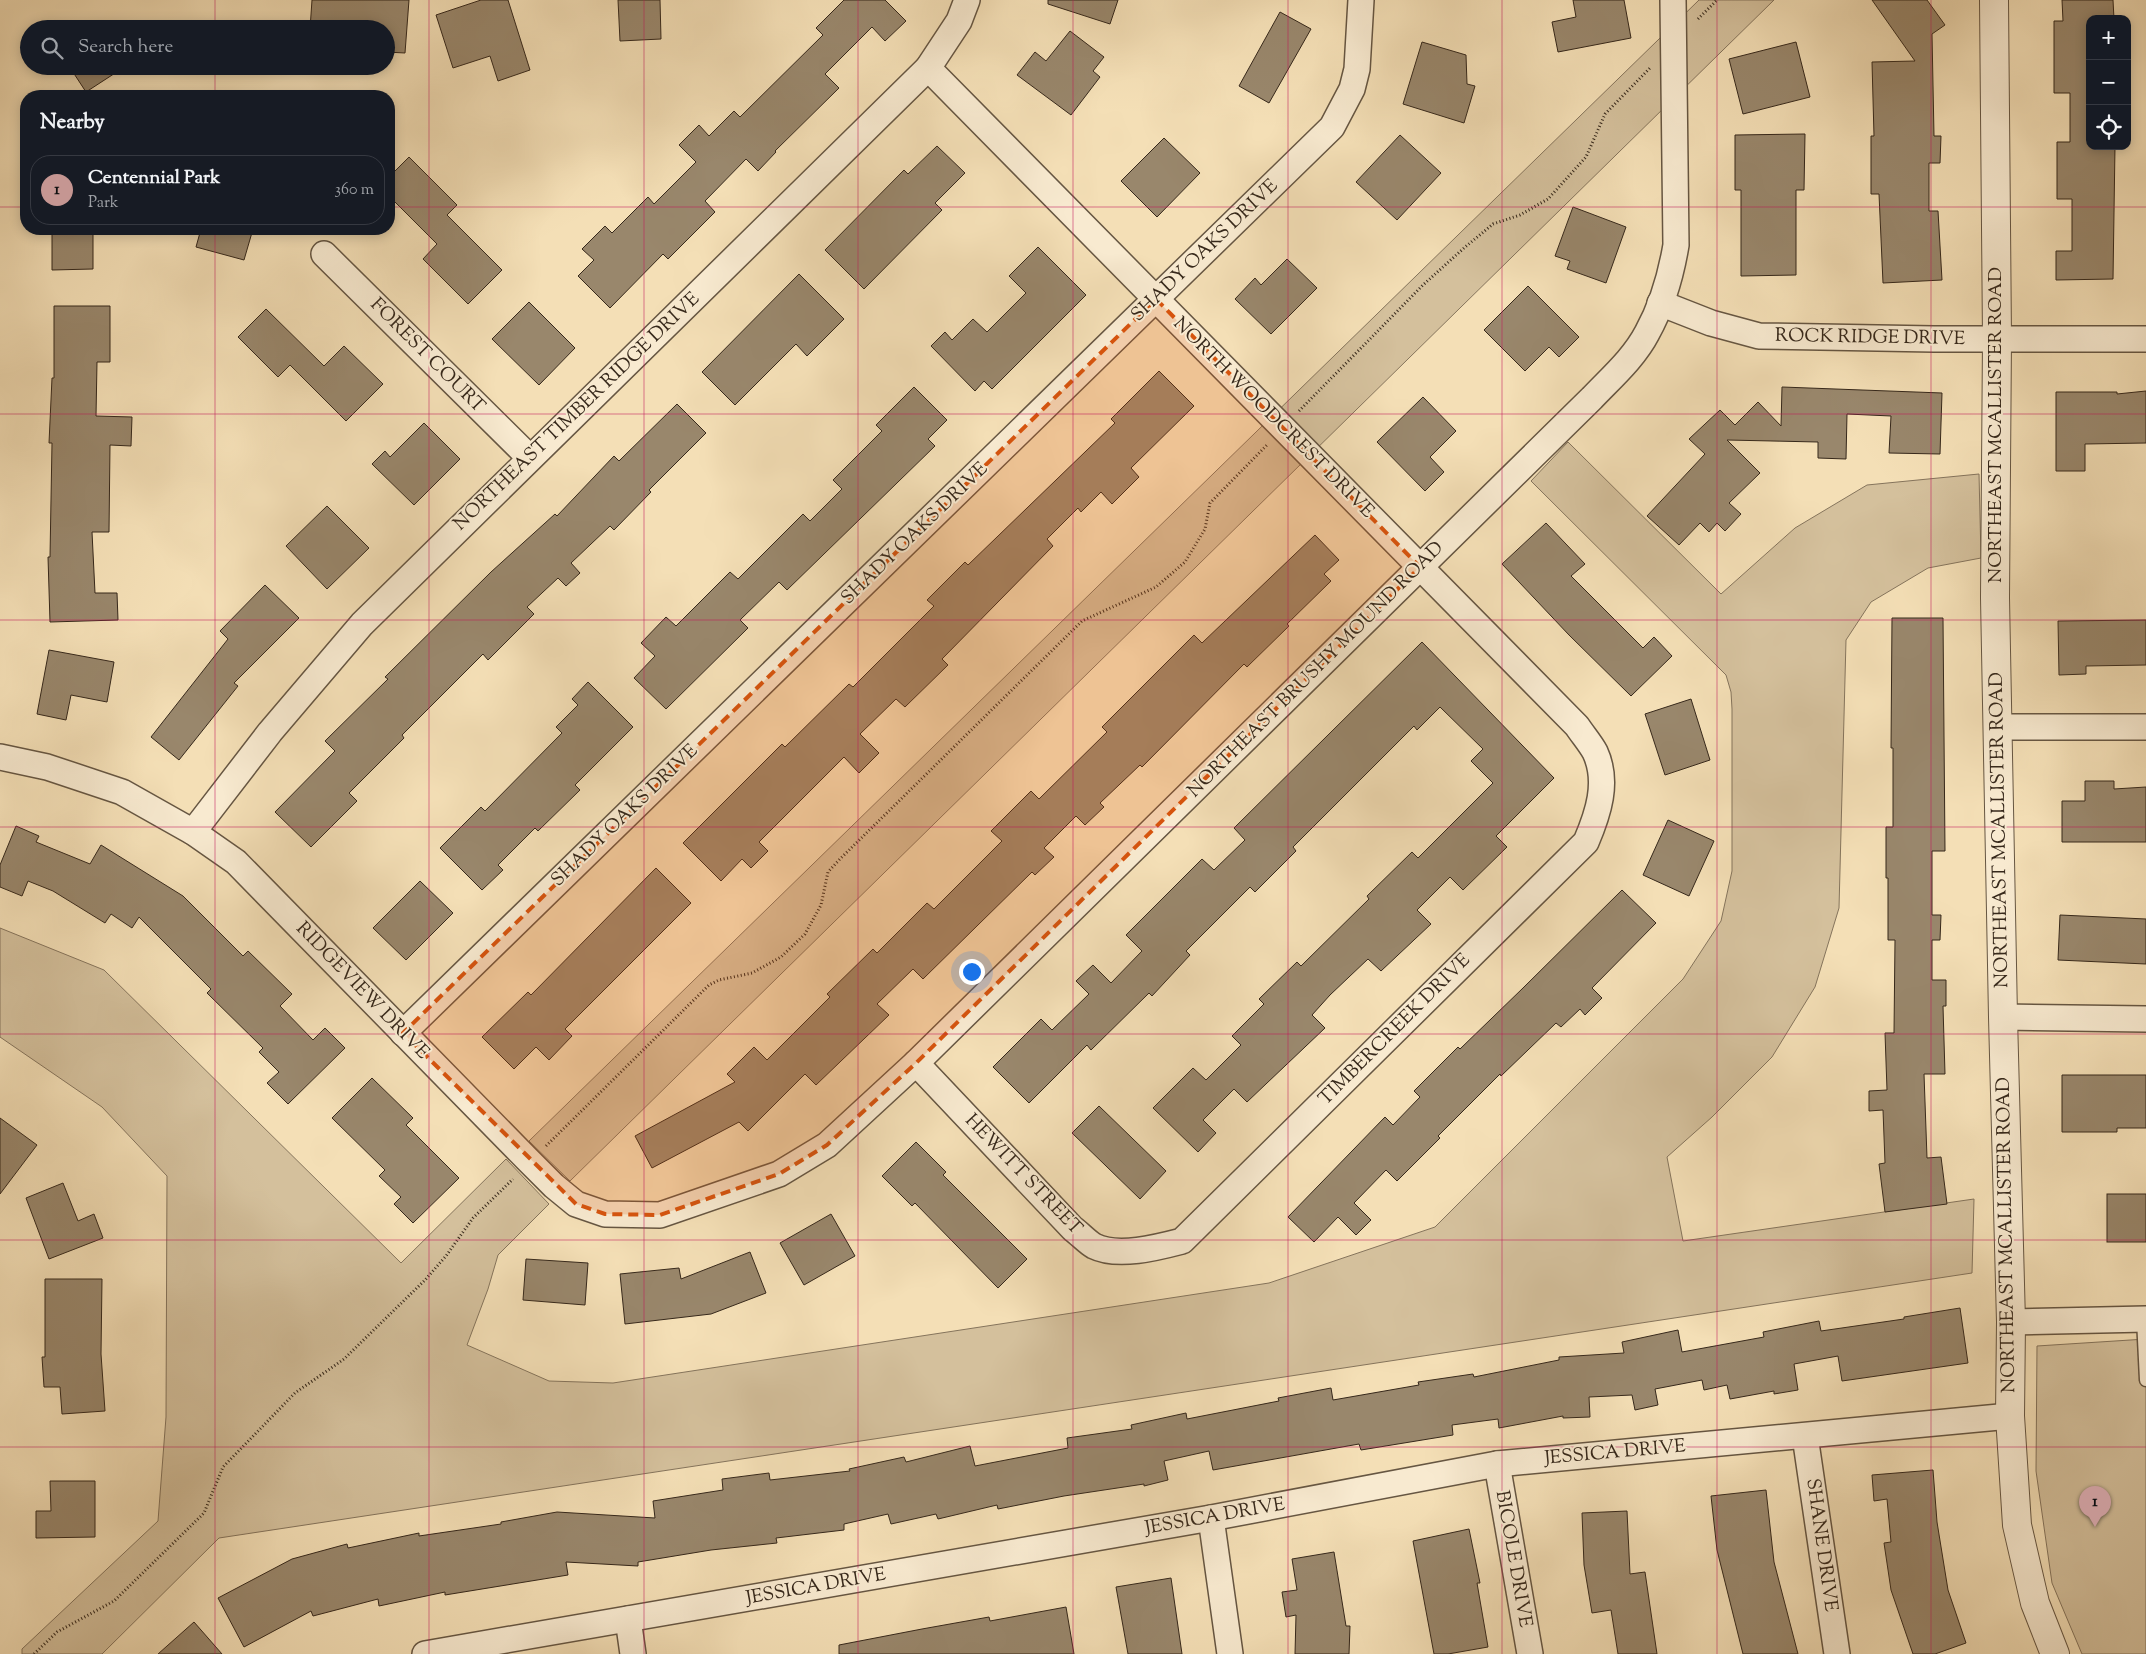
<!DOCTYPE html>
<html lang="en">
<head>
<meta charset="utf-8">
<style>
  :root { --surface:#171b24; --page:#242831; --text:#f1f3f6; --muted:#9ea1a6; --line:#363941; --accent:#c59692 }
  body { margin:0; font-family:"Sorts Mill Goudy",serif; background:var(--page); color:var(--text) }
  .controls { position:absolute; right:15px; top:15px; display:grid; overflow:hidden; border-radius:10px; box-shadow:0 2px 12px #0003 }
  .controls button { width:45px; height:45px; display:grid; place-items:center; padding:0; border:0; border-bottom:1px solid var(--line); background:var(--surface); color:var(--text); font:25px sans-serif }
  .you { position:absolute; left:971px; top:971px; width:18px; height:18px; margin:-12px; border:4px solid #fff; border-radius:50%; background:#1a73e8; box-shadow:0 0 0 8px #1a73e833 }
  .badge { display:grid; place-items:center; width:32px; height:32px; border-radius:50%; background:var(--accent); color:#111; font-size:16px; font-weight:700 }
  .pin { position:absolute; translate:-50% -41px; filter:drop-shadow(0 1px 2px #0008) }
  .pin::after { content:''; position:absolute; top:26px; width:18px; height:15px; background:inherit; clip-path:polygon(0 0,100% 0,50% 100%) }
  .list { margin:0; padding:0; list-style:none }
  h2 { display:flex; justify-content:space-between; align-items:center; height:65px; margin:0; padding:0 20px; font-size:21px }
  h2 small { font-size:16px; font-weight:400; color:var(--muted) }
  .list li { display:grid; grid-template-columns:32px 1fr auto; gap:15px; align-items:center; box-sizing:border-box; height:70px; margin:0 10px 10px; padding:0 10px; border:1px solid var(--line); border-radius:20px }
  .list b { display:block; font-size:19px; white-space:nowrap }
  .list p { margin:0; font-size:16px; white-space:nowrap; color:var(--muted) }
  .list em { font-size:16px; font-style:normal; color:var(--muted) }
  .icon { flex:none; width:28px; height:28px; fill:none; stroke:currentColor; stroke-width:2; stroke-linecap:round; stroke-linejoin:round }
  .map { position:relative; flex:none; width:2146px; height:1654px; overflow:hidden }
  .search { position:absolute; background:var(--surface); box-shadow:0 2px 12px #0003; left:20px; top:20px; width:375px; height:55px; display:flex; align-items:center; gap:12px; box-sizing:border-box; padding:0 18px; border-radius:28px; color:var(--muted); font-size:19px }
  .panel { position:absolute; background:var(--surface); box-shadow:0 2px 12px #0003; left:20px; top:90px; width:375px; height:145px; border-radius:20px }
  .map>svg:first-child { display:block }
  .green { fill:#d4c09c; stroke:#85745c }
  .building { fill:#99876c; stroke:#36281b }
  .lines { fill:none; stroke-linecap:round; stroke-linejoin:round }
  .service-casing { stroke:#665642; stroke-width:15 }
  .minor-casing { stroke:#665642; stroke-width:28 }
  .tertiary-casing { stroke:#665642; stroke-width:30 }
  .path { stroke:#36281b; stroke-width:3; stroke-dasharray:1 2.5; stroke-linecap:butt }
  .service { stroke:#f8ead0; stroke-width:12 }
  .minor { stroke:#f8ead0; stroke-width:25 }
  .tertiary { stroke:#f8ead0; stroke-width:28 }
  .marked { fill:#d6540e; fill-opacity:0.2; stroke:#d6540e; stroke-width:4; stroke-dasharray:10 6; stroke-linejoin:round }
  .grid { fill:none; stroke:#c2185b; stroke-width:1; stroke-opacity:0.55 }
  .labels { text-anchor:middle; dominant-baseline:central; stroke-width:4; stroke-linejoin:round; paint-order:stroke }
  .street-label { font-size:19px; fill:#36281b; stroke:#f8ead0 }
</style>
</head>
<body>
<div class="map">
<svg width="2146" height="1654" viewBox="0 0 2146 1654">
  <rect width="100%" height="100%" fill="#f4dfb6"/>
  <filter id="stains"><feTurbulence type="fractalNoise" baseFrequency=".004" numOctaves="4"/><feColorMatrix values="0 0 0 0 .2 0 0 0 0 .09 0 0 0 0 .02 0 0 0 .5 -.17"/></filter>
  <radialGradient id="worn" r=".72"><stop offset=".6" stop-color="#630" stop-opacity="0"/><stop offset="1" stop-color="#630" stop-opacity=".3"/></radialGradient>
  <!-- green -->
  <g class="green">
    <path d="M1699,0H1774L570,1181L529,1141Z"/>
    <path d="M1568,442L1721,594L1795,528L1867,485L1979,474L1981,558L1928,568L1871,602L1846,640L1839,908L1815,987L1772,1057L1712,1117L1667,1157L1683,1241L1974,1199L1972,1273L219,1538L102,1654H22V1649L158,1521L166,1417L167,1176L102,1107L0,1037V928L104,970L401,1263L506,1159L549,1204L498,1255L488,1289L467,1345L549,1381L613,1383L1269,1283L1435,1227L1683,979L1721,921L1732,871V709L1731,692L1726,675L1531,481Z"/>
    <path d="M2146,1339V1654H2082L2052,1583L2036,1471L2037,1346Z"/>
  </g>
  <!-- building -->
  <g class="building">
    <path d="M312,0H409L405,53L386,52V29H310Z"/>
    <path d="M481,0H508L530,70L498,81L490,56L453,68L436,15Z"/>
    <path d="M618,0H660L661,39L620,41Z"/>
    <path d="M844,0H885L906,21L885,41L872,27L825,74L839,88L775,151L776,152L758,171L746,159L705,201L715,212L668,259L663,254L610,308L578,276L594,260L582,249L605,226L612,233L648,197L654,204L696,162L679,145L699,125L709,136L734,111L740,117L823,35L816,28Z"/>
    <path d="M1048,0H1118L1110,24L1048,4Z"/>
    <path d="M1573,0H1624L1631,38L1558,52L1552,22L1576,17Z"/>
    <path d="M1872,0H1927L1945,25L1932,34L1934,136H1941L1940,163H1929V211H1938L1942,280L1883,283L1879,194H1871V136H1874L1872,62L1915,61Z"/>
    <path d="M2062,0H2113L2114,19H2090V146H2115L2113,279L2056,280V251H2072V199H2057V142H2070V93H2054V21H2063Z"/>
    <path d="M1280,12L1311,29L1269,103L1239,86Z"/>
    <path d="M1070,31L1104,57L1093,71L1100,77L1071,115L1017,75L1035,52L1046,61Z"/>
    <path d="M1422,42L1466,55L1467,84L1475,86L1464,123L1403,104Z"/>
    <path d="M1796,42L1810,97L1743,114L1729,59Z"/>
    <path d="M69,66H126L86,92Z"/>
    <path d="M1805,134L1804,190H1796V275L1741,276V190H1735V135Z"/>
    <path d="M1400,135L1441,173L1397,220L1356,182Z"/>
    <path d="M1164,138L1200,173L1157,217L1121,181Z"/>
    <path d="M937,146L965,173L935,203L942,210L864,289L825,250L904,170L908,174Z"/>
    <path d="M409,157L457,205L447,215L502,270L468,304L423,259L437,244L389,196V177Z"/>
    <path d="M1573,207L1626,227L1606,283L1567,269L1570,261L1555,256Z"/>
    <path d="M52,229H93V269L52,270Z"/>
    <path d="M201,229H253L244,260L196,247Z"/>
    <path d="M1038,247L1086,295L992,389L984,381L975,391L931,346L945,332L952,340L973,319L987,332L1026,293L1009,276Z"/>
    <path d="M1287,259L1317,288L1271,334L1235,299L1255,278L1261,285Z"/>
    <path d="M799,274L844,319L807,356L796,344L735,405L702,372Z"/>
    <path d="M1528,286L1579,337L1559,357L1549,347L1525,371L1484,330Z"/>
    <path d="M529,302L575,348L539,385L492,339Z"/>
    <path d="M54,306H110V362H97L96,416L132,417L131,446L110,445L109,532H92L95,593H117L118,620L50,622L48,557H50L52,443H49L52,378H54Z"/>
    <path d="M266,309L324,366L344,346L383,384L346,421L290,365L278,377L238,337Z"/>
    <path d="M1159,371L1194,406L1131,468L1139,477L1112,504L1101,492L1081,512L1078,508L1047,539L1053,546L942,659L948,665L905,707L896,699L860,734L879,753L859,773L844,757L759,842L768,851L751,868L742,859L721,881L683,843L782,744L785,747L849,684L853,687L934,606L927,600L965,562L968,565L1115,423L1111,419Z"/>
    <path d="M914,387L947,420L928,439L935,446L787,590L779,582L740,620L748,628L666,709L634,678L655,656L641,643L666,617L676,626L730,572L738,579L803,514L810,521L842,489L833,480L882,431L876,425Z"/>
    <path d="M1782,387L1942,393L1940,454L1889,453L1891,416L1847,414L1846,459L1818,458V442L1727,440L1760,473L1729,503L1741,514L1725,531L1717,523L1709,532L1700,523L1679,545L1647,516L1705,454L1689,439L1720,410L1735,425L1758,402L1781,426Z"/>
    <path d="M2146,391V443L2085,444V471H2056V392H2117V394Z"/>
    <path d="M1423,397L1456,431L1430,457L1444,472L1425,491L1377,442Z"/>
    <path d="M677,404L706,433L649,490L651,492L614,530L610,526L571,563L580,573L566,586L558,578L527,607L534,614L488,660L483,654L402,735L404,738L349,793L357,801L311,847L275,812L335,751L325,741L388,679L385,677L491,572L555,514L557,516L614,456L619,461Z"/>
    <path d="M424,423L460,459L414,505L372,464L385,451L390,457Z"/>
    <path d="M327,506L369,548L327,589L286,546Z"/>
    <path d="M1546,523L1585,564L1571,576L1643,648L1654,637L1672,656L1631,696L1569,635L1502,564Z"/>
    <path d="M1315,535L1339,560L1324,574L1331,581L1287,624L1289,626L1247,667L1244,664L1142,767L1140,765L1100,803L1104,807L1085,825L1076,816L1044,848L1054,857L1035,875L1032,872L923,979L913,969L877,1004L889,1015L816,1085L805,1074L748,1131L739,1122L652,1168L635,1136L735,1082L727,1074L754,1047L767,1060L830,997L827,994L873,949L877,953L927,903L934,909L1002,841L991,831L1031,791L1039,799L1107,732L1102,727L1194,635L1202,643Z"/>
    <path d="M265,585L299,618L234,683L238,686L179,760L151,737L228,639L220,631Z"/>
    <path d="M1892,618H1943L1945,851H1932V915H1941L1940,940H1932V980H1946V1006H1943L1945,1074H1924L1927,1158L1941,1157L1947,1204L1885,1212L1879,1164L1885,1163L1883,1110L1869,1111V1091L1887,1090L1885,1033H1894L1895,940H1888V878H1886V827H1893V748H1891Z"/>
    <path d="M2146,620V665L2086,666V674L2059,675L2058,621Z"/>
    <path d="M1422,642L1554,778L1496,836L1507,847L1463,890L1450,877L1417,910L1431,924L1381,971L1368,959L1330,995L1312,1015L1325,1028L1247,1102L1234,1089L1203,1120L1216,1133L1198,1152L1153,1108L1193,1068L1206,1080L1241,1045L1232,1036L1264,1004L1259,999L1297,962L1301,966L1369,899L1367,896L1412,852L1418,858L1493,783L1471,761L1483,749L1440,707L1417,730L1414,726L1293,847L1296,851L1255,892L1250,887L1186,951L1190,955L1152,996L1149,993L1091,1050L1087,1045L1029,1103L993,1067L1041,1019L1052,1030L1089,994L1076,981L1093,965L1111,983L1142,951L1126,935L1202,859L1214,870L1245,840L1234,828Z"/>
    <path d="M49,650L114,662L107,702L71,695L66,720L37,714Z"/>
    <path d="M588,682L633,727L575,785L580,790L538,831L535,828L498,865L503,870L482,890L440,848L481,807L485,811L562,733L556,727L578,705L572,699Z"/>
    <path d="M1691,699L1710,760L1665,775L1645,714Z"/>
    <path d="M2085,781H2114V789L2146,787V842H2062V801H2085Z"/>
    <path d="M1668,820L1714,841L1689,896L1643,875Z"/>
    <path d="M16,826L39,836L36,842L90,864L101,845L183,896L243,956L248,951L292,994L280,1006L313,1040L325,1028L345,1048L288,1104L267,1083L279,1072L259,1052L263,1048L207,993L211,989L139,917L132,928L111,914L105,923L53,891L28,881L22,896L0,887V865Z"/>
    <path d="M656,868L691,903L565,1029L572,1036L549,1060L536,1047L514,1069L482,1037L528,992L531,995Z"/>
    <path d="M420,881L453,913L406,960L373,928Z"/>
    <path d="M1622,890L1656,923L1592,988L1602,998L1585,1015L1580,1009L1561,1027L1556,1023L1501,1076L1500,1074L1438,1136L1440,1138L1397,1181L1386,1170L1354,1203L1371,1220L1356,1235L1338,1217L1314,1242L1288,1217L1385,1117L1393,1125L1420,1097L1414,1091L1458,1047L1460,1049L1523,988Z"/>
    <path d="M2060,915L2146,919V964L2058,960Z"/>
    <path d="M2062,1075H2146V1128H2117V1132H2062Z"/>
    <path d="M372,1078L413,1118L406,1125L459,1178L413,1223L394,1204L401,1197L379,1176L385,1170L332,1118Z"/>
    <path d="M1099,1106L1166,1171L1140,1199L1072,1133Z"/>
    <path d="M0,1118L37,1145L0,1194Z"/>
    <path d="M916,1142L946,1172L943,1175L1027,1259L998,1288L915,1203L912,1206L882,1176Z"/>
    <path d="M63,1183L78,1221L94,1214L103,1238L49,1259L26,1198Z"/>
    <rect x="2107" y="1194" width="39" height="48"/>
    <path d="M831,1214L855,1256L804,1285L780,1243Z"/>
    <path d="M750,1252L766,1293L711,1314L625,1324L620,1274L679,1268L681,1279Z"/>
    <path d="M526,1259L588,1263L585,1305L523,1300Z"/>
    <path d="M45,1279H102L101,1354L105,1411L62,1414L60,1387H44L42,1357H45Z"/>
    <path d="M1960,1308L1968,1363L1842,1381L1838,1356L1794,1364L1798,1390L1774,1394V1391L1730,1399L1727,1385L1704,1390L1702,1380L1655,1389L1658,1405L1635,1410L1632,1395L1589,1397L1590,1417L1563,1418V1416L1499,1428L1498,1419L1452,1425L1453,1435L1361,1450L1359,1444L1213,1470L1209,1451L1164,1461L1168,1480L1144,1486V1484L1064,1496L998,1509L997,1505L938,1519L936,1514L891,1524L888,1514L844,1524V1530L776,1538L777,1543L711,1550L638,1562V1566L566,1562L568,1575L445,1595V1592L379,1606L378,1599L313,1616L311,1611L244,1647L218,1598L292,1559L347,1544L348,1548L419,1533V1536L501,1524V1522L557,1512L655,1518L653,1501L723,1490L722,1479L769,1473L770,1480L850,1471L849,1469L904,1457L906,1462L970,1446L975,1466L1068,1448L1067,1438L1132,1429L1131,1425L1186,1413L1187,1419L1279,1401L1278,1398L1331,1388L1333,1400L1419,1385L1418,1382L1473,1374L1474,1377L1559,1360V1357L1624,1353L1622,1342L1678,1330L1682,1352L1764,1337L1763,1332L1819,1321L1821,1331L1904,1319V1317Z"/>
    <path d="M1933,1470L1937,1522L1948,1590L1966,1643L1935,1654H1913L1891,1590L1884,1543L1891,1542L1887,1499L1874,1501L1872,1475Z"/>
    <path d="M50,1481H95V1537L36,1538V1511H51Z"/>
    <path d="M1766,1490L1774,1562L1798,1654H1743L1717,1550L1711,1496Z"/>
    <path d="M1627,1511L1630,1574L1645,1572L1657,1654H1618L1611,1610L1592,1613L1584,1565L1582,1513Z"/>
    <path d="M1469,1529L1480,1583H1477L1488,1647L1448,1654H1434L1413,1541Z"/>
    <path d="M1334,1552L1346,1626H1350L1349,1654H1295L1296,1615L1286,1617L1282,1592L1297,1590L1292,1559Z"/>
    <path d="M1171,1578L1182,1654H1128L1116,1587Z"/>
    <path d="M1066,1607L1074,1654H839V1645L922,1629L989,1617L990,1621Z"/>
    <path d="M194,1622L222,1654H158Z"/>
  </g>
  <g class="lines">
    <!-- service casing -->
    <g class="service-casing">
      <path id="service" d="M2143,1319L2146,1380"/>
    </g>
    <!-- minor casing -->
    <g class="minor-casing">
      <g id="minor">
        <path d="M324,254L530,458"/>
        <path d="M1660,303L1711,323L1759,336L1934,339H2146"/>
        <path d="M1999,727H2146"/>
        <path d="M0,757L47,767L122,792L193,832L236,862L527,1159L554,1186L576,1204L605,1214L660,1215L779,1174L827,1145L916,1063L1592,398C1611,378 1634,358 1647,333C1662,306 1671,275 1676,245L1673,0"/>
        <path d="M193,832L270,732L362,624L928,68L959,21L967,0"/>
        <path d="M2003,1017L2146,1019"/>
        <path d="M403,1033L1332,127L1352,89L1357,69L1361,0"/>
        <path d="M916,1063L1073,1229C1080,1234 1087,1242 1094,1246C1118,1258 1159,1247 1182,1241L1586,842C1598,814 1609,782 1595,752C1590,743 1583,735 1577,726L928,68"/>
        <path d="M2011,1322L2146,1319"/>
        <path d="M1805,1436L1837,1654"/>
        <path d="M1497,1464L1530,1654"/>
        <path d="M1211,1518L1230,1654"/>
        <path d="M628,1619L633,1654"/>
        <path d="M425,1654L1211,1518L1497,1464L2010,1416"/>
      </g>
    </g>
    <!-- tertiary casing -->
    <g class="tertiary-casing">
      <path id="tertiary" d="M1994,0L1997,339L1995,598L2003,1017L2011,1322L2010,1416L2017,1525L2035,1603L2055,1654"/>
    </g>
    <!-- path -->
    <g class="path">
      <path d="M1698,19L1717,0"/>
      <path d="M1299,411L1423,285L1464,248L1493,224L1520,215L1548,199L1586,157L1605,114L1650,68"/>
      <path d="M546,1146L709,985L719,980L752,973L781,957L805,934L821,905L828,872L840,859L1082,621L1156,587L1185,562L1205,529L1210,503L1267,445"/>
      <path d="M34,1654L57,1632L114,1601L204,1513L223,1467L295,1393L344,1359L425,1280L446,1256L473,1218L513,1179"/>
    </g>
    <!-- service -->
    <use href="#service" class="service"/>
    <!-- minor -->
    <use href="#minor" class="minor"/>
    <!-- tertiary -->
    <use href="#tertiary" class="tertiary"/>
  </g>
  <!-- marked area -->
  <path class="marked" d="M1156,299L1420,567L916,1063L827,1145L779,1174L660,1215L605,1214L576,1204L403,1033Z"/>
  <!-- grid -->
  <path class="grid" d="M215,0V29M429,0V1654M644,0V1654M858,0V1654M1073,0V1654M1288,0V1654M1502,0V1654M1717,0V1654M1931,0V1654M215,66V96M0,207H26M389,207H2146M215,229V1654M0,414H2146M0,620H2146M0,827H2146M0,1034H2146M0,1240H2146M0,1447H2146"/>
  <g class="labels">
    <!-- street labels -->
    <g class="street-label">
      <text transform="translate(1205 251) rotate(-44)">SHADY OAKS DRIVE</text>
      <text transform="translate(1870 338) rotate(1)">ROCK RIDGE DRIVE</text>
      <text transform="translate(427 356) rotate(45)">FOREST COURT</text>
      <text transform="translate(577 412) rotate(-44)">NORTHEAST TIMBER RIDGE DRIVE</text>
      <text transform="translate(1273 418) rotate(45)">NORTH WOODCREST DRIVE</text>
      <text transform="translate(1996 425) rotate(-90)">NORTHEAST MCALLISTER ROAD</text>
      <text transform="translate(915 534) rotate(-44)">SHADY OAKS DRIVE</text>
      <text transform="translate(1316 670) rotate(-45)">NORTHEAST BRUSHY MOUND ROAD</text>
      <text transform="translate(625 816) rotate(-44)">SHADY OAKS DRIVE</text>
      <text transform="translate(2000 830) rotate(-91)">NORTHEAST MCALLISTER ROAD</text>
      <text transform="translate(362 991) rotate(46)">RIDGEVIEW DRIVE</text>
      <text transform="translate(1395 1030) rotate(-45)">TIMBERCREEK DRIVE</text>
      <text transform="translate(1023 1175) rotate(46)">HEWITT STREET</text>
      <text transform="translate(2007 1235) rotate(-91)">NORTHEAST MCALLISTER ROAD</text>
      <text transform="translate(1615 1453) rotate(-5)">JESSICA DRIVE</text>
      <text transform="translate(1215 1517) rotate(-10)">JESSICA DRIVE</text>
      <text transform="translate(1821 1545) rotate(82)">SHANE DRIVE</text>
      <text transform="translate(1513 1559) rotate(80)">BICOLE DRIVE</text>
      <text transform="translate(816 1587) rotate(-10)">JESSICA DRIVE</text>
    </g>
  </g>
  <rect width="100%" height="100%" filter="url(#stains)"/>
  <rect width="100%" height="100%" fill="url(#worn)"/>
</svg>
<div class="controls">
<button>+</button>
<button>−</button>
<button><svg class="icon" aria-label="locate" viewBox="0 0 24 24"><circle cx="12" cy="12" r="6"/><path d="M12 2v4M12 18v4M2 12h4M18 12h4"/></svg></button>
</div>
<div class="you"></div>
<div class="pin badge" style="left:2095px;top:1527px">1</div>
<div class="search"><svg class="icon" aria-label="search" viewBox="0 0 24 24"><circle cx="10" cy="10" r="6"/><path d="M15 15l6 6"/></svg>Search here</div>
<section class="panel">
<h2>Nearby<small></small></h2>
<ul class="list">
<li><span class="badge">1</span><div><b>Centennial Park</b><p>Park</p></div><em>360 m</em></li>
</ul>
</section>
</div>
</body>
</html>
